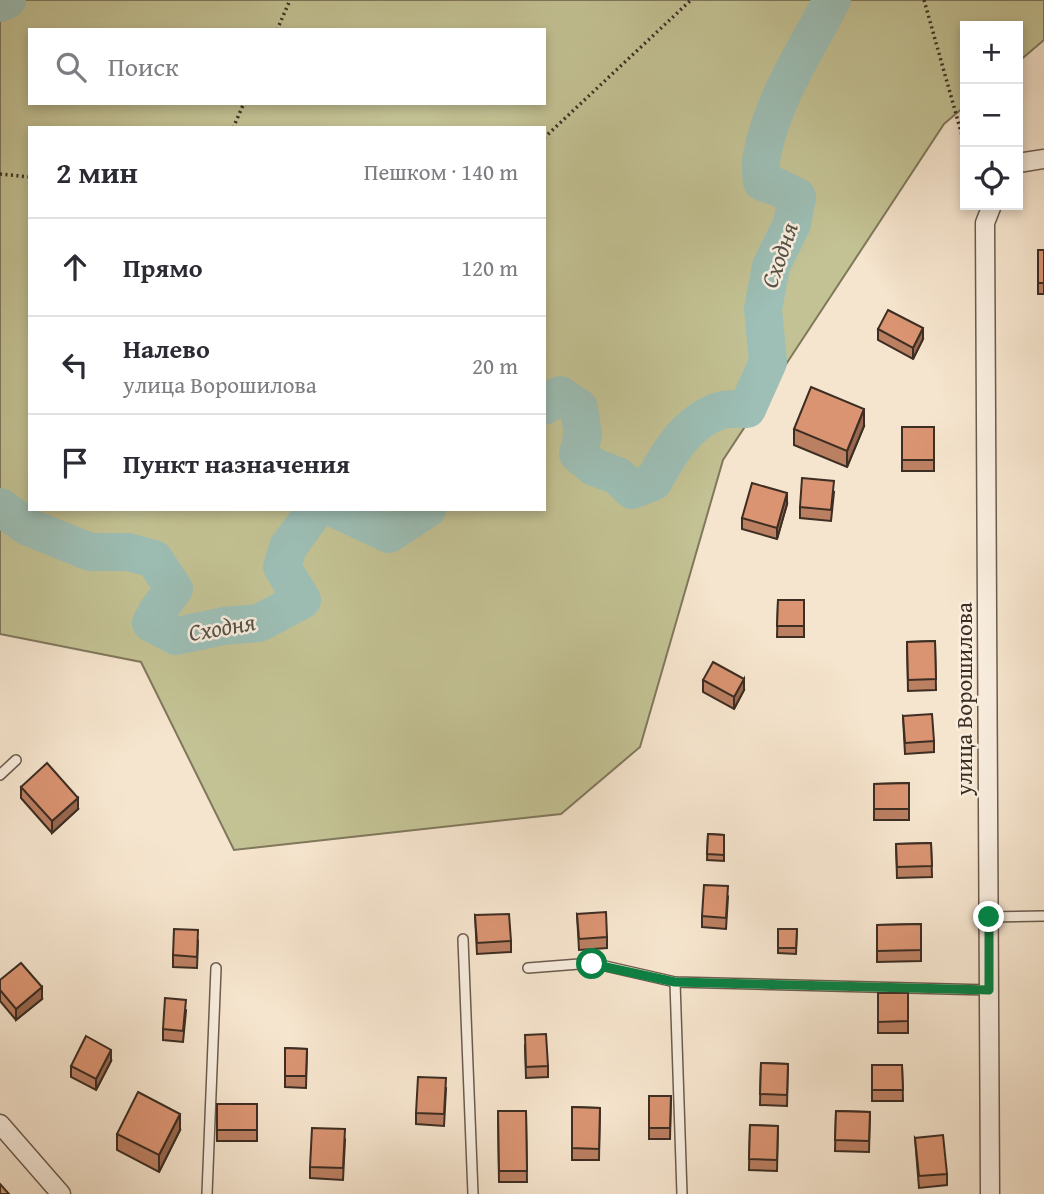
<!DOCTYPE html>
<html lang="ru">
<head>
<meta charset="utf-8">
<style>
  :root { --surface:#fff; --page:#f7f7f7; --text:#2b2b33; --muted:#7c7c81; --line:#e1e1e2 }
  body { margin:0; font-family:"Gentium Book Plus",serif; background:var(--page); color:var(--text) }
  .controls { position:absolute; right:21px; top:21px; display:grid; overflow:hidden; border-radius:0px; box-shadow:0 4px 10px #0003 }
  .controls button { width:63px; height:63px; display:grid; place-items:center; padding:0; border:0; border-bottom:2px solid var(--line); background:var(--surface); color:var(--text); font:35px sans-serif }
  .stop { position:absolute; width:21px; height:21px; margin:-16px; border:5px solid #0b8043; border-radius:50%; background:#fff }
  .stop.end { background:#0b8043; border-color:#fff; box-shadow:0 2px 7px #0008 }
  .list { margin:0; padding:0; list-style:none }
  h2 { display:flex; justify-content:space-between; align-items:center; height:91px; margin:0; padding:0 28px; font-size:30px }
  h2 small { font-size:23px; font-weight:400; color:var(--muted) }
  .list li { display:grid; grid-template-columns:46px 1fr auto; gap:21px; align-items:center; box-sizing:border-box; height:98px; padding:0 28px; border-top:2px solid var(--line) }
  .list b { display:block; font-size:26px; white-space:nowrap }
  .list p { margin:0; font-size:23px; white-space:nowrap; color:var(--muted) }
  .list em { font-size:23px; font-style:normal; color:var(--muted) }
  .icon { flex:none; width:38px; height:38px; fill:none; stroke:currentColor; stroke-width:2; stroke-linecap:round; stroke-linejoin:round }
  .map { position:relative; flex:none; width:1044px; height:1194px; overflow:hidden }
  .search { position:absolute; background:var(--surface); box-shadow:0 4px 10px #0003; left:28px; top:28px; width:518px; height:77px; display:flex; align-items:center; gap:18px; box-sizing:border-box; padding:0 24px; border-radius:0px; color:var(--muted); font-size:26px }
  .panel { position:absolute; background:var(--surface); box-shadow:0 4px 10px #0003; left:28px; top:126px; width:518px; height:385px; border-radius:0px }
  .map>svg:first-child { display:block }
  .green { fill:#c3c294; stroke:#80785c; stroke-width:2; fill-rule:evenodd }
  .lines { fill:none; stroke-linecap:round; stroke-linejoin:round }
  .river { stroke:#9dbfb6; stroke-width:38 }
  .service-casing { stroke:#6b5c4e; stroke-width:12 }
  .minor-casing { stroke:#6b5c4e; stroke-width:21 }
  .path { stroke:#3d2e23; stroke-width:3.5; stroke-dasharray:2 3.5; stroke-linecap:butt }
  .service { stroke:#f9eedf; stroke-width:9 }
  .minor { stroke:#f9eedf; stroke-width:18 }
  .wall { fill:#bb7f62; stroke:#3d2e23; stroke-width:2 }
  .shaded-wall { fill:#996850; stroke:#3d2e23; stroke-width:2 }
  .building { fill:#da9472; stroke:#3d2e23; stroke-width:2 }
  .route { stroke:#0b8043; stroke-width:9 }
  .labels { text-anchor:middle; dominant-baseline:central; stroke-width:5; stroke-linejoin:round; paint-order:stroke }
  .street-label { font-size:23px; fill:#3d2e23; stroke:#f9eedf }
  .water-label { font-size:24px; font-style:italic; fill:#555248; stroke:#f9eedf }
</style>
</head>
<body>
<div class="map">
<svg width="1044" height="1194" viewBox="0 0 1044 1194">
  <rect width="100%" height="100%" fill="#f6e5ce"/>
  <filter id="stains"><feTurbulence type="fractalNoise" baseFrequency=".00286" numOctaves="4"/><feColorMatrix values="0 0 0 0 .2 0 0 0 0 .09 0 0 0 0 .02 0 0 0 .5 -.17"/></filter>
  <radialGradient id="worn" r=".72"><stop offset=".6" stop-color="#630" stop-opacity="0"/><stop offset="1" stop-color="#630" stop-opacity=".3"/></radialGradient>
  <!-- green -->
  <path class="green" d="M0,0H1044V40L1018,62V26H965V106L944,124L723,460L640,747L561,814L234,850L141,662L0,634ZM30,30H544V103H30ZM30,128H544V509H30Z"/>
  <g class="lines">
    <!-- river -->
    <g class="river">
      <path d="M0,3L7,0"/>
      <path d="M544,406L560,395L579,408L583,435L578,454L594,467L618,476L632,490L653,482C669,453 686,423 719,411C727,408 738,409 747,409L768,362L763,309L771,266L792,224L797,197L777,187L762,182C761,174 760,164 762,155C773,98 806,50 832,0"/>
      <path d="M0,507L28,527L90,552H128L154,559L174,589L158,610L151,623L176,636L224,626L259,623L302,600L282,567L288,547L316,509"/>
      <path d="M336,509L389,534L427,509"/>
    </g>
    <!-- service casing -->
    <g class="service-casing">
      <g id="service">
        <path d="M0,775L16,760"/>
        <path d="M989,917L1044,916"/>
        <path d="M463,939L473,1194"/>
        <path d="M528,968L592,963L675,982L989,990"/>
        <path d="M675,982L682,1194"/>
        <path d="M207,1194L216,968"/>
      </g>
    </g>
    <!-- minor casing -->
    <g class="minor-casing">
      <g id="minor">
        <path d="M1018,163L1044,159"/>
        <path d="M0,1124L61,1194"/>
        <path d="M990,1194L985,223L992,205"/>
      </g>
    </g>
    <!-- path -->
    <g class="path">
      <path d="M924,0L965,146"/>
      <path d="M277,30L290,0"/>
      <path d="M233,128L244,103"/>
      <path d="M544,138L691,0"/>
      <path d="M0,174L30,177"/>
    </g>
    <!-- service -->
    <use href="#service" class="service"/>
    <!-- minor -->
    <use href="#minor" class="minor"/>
  </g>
  <!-- wall -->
  <g class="wall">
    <rect x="1038" y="250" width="6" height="44"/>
    <path d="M878,329L923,339L913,359L878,340Z"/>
    <path d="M864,426L847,467L794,445V429Z"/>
    <rect x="902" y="427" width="32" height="44"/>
    <path d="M834,492L831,521L800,518V507Z"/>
    <path d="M787,504L777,539L742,529V518Z"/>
    <path d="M778,600H804V637H777Z"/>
    <path d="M935,641L936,690L908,691L907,642Z"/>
    <path d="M703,680L744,690L734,709L703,692Z"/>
    <path d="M903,716L934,741V752L905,754Z"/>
    <path d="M909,783V820H874V784Z"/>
    <path d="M21,787L78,809L52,833L21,798Z"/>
    <path d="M708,834L724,835V861L707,860Z"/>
    <path d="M931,843L932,877L897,878L896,844Z"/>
    <path d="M728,897L726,929L702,927V916Z"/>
    <path d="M577,914L607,937V948L579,950Z"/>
    <path d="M475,915L511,941V952L477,954Z"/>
    <path d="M921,924V961L877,962V925Z"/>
    <path d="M778,929H797L796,954L778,953Z"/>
    <path d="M198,941L197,968L173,967V955Z"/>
    <path d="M0,980L42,999L16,1020L0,1001Z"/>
    <rect x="878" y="993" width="30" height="40"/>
    <path d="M186,1011L183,1042L163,1040V1029Z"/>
    <path d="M525,1046L548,1066V1077L526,1078Z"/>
    <path d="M285,1048L307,1049L306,1088L285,1087Z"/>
    <path d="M111,1061L96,1090L71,1077V1066Z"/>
    <path d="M761,1063L788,1064L787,1106L760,1105Z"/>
    <path d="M872,1065H902L903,1101H872Z"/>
    <path d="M446,1089L444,1126L416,1124V1113Z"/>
    <path d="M649,1096H671L670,1139H649Z"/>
    <rect x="217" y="1104" width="40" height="37"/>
    <path d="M572,1107L600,1108L599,1160H572Z"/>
    <path d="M498,1111H526L527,1182H499Z"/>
    <path d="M836,1111L870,1112L869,1152L835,1151Z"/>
    <path d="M750,1125L778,1126L777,1171L749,1170Z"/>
    <path d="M180,1130L159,1172L117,1150V1134Z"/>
    <path d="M915,1138L947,1174V1185L919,1188Z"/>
    <path d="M345,1140L343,1180L310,1178V1167Z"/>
  </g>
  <!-- shaded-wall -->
  <g class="shaded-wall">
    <path d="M923,328V339L913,359V348Z"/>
    <path d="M864,409V426L847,467V451Z"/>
    <path d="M787,493V504L777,539V528Z"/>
    <path d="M744,679V690L734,709V697Z"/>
    <path d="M78,798V809L52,833V821Z"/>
    <path d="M42,987V999L16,1020V1009Z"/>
    <path d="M111,1050V1061L96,1090V1079Z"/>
    <path d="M180,1114V1130L159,1172V1155Z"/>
  </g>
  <!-- building -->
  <g class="building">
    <rect x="1038" y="250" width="6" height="33"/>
    <path d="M888,310L923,328L913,348L878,329Z"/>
    <path d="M811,387L864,409L847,451L794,429Z"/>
    <rect x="902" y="427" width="32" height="33"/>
    <path d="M802,478L834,481L831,510L800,507Z"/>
    <path d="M752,483L787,493L777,528L742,518Z"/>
    <path d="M778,600H804V626H777Z"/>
    <path d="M935,641L936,679L908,680L907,642Z"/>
    <path d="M713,662L744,679L734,697L703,680Z"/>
    <path d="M932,714L934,741L905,743L903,716Z"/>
    <path d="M47,763L78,798L52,821L21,787Z"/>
    <path d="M909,783V809H874V784Z"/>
    <path d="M708,834L724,835V855L707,854Z"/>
    <path d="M931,843L932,866L897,867L896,844Z"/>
    <path d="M704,885L728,886L726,918L702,916Z"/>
    <path d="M606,912L607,937L579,939L577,914Z"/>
    <path d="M509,914L511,941L477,943L475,915Z"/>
    <path d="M921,924V950L877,951V925Z"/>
    <path d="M174,929L198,930L197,957L173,955Z"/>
    <path d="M778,929H797L796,948H778Z"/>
    <path d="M21,963L42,987L16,1009L0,990V980Z"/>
    <path d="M878,993H908V1021L878,1022Z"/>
    <path d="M165,998L186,1000L183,1031L163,1029Z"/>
    <path d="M546,1034L548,1066L526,1067L525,1035Z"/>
    <path d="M86,1036L111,1050L96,1079L71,1066Z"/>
    <path d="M285,1048L307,1049L306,1076H285Z"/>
    <path d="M761,1063L788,1064L787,1095L760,1094Z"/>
    <path d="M872,1065H902L903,1090H872Z"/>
    <path d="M418,1077L446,1078L444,1114L416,1113Z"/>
    <path d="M138,1092L180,1114L159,1155L117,1134Z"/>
    <path d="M649,1096H671L670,1128H649Z"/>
    <rect x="217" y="1104" width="40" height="26"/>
    <path d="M572,1107L600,1108L599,1149L572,1148Z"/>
    <path d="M498,1111H526L527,1171H499Z"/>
    <path d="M836,1111L870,1112L869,1141L835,1140Z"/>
    <path d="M750,1125L778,1126L777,1160L749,1159Z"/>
    <path d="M312,1128L345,1129L343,1168L310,1167Z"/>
    <path d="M943,1135L947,1174L919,1176L915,1138Z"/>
    <path d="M0,1184L9,1194H0Z"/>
  </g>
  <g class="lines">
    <!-- route -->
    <path class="route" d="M592,964L675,982L989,990V917"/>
  </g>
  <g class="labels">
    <!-- street labels -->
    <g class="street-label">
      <text transform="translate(963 699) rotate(-90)">улица Ворошилова</text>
    </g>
    <!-- water labels -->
    <g class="water-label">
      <text transform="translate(779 255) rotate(-71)">Сходня</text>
      <text transform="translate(222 627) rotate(-10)">Сходня</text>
    </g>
  </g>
  <rect width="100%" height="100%" filter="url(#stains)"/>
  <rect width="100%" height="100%" fill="url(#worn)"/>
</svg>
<div class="controls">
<button>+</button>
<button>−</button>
<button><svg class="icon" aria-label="locate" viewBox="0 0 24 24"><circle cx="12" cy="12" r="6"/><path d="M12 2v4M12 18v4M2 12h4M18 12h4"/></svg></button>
</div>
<div class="stop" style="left:592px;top:964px"></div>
<div class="stop end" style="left:989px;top:917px"></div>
<div class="search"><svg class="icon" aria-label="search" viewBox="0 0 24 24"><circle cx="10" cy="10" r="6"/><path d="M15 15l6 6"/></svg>Поиск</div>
<section class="panel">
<h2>2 мин<small>Пешком · 140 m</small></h2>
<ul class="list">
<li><svg class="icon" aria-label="ahead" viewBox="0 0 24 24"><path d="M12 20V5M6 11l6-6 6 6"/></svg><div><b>Прямо</b></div><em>120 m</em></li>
<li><svg class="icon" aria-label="left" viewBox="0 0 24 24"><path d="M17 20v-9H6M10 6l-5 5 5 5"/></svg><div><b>Налево</b><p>улица Ворошилова</p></div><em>20 m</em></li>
<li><svg class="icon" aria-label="arrive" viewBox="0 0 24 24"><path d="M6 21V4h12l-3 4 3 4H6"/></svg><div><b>Пункт назначения</b></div></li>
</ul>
</section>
</div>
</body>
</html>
